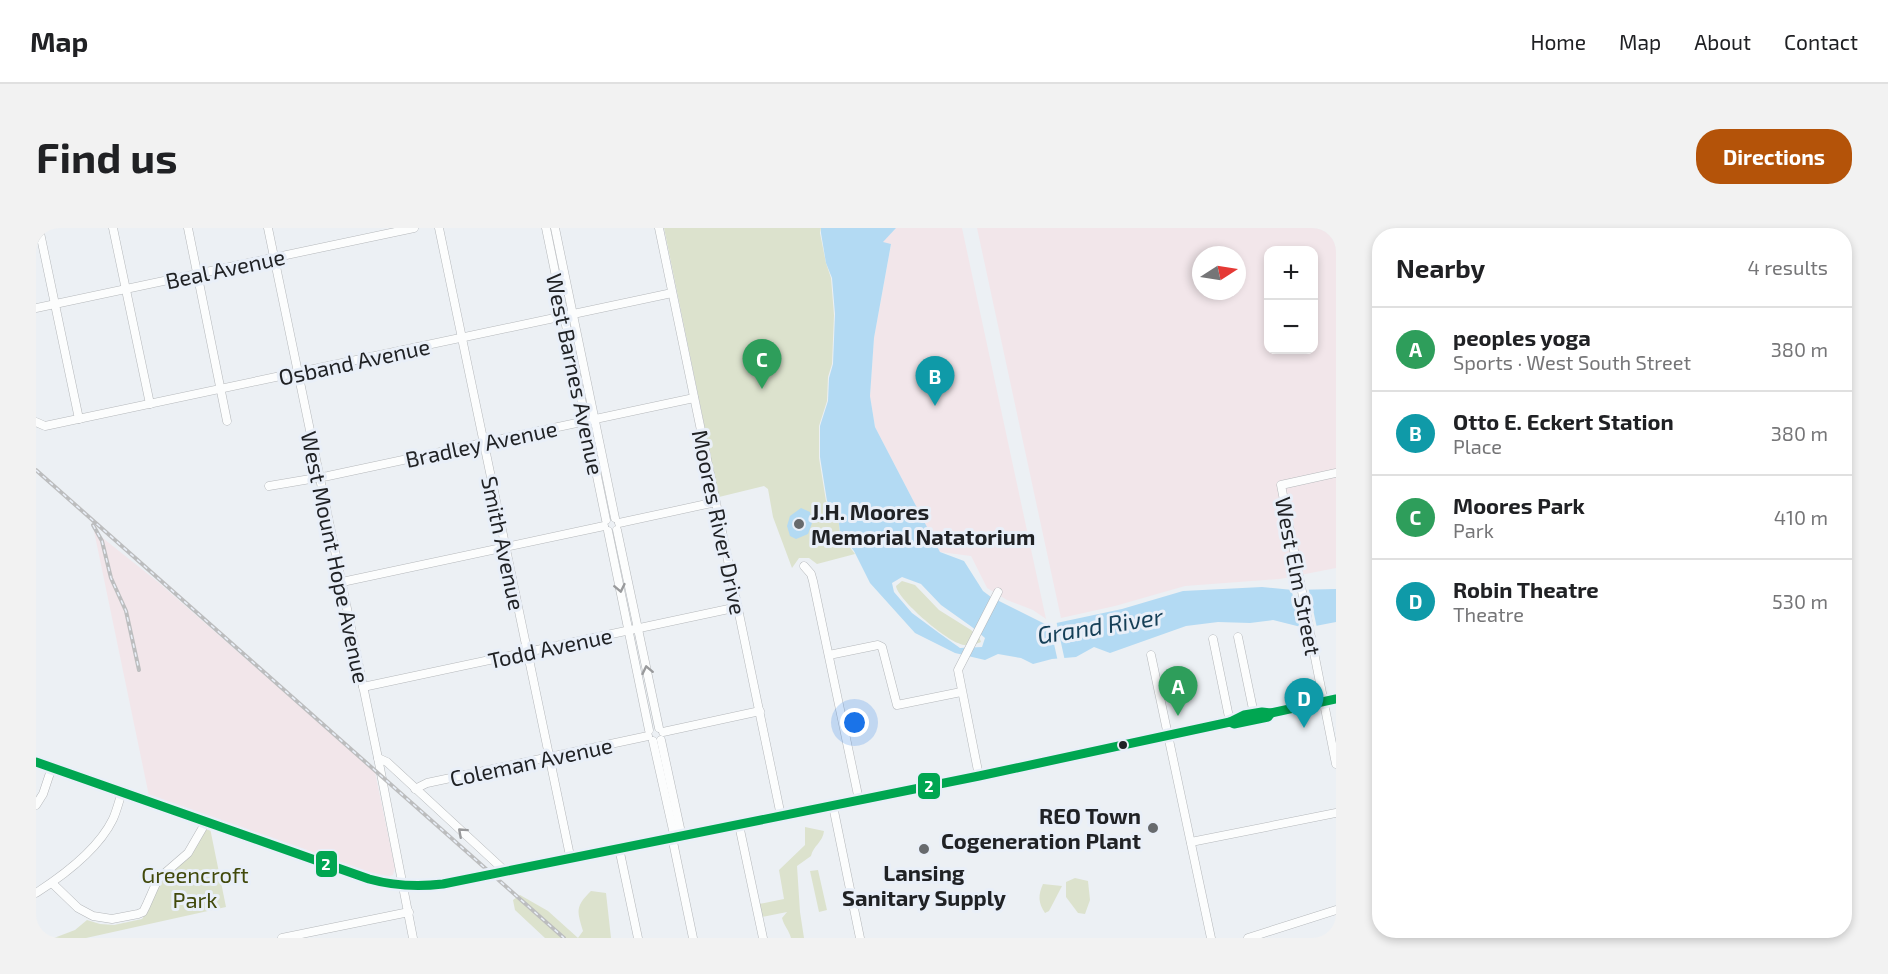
<!DOCTYPE html>
<html lang="en">
<head>
<meta charset="utf-8">
<style>
  :root { --surface:#fff; --page:#f2f2f2; --text:#202124; --muted:#757577; --line:#e0e0e0; --accent:#b45309 }
  body { margin:0; font-family:"Exo 2",sans-serif; background:var(--page); color:var(--text) }
  .controls { position:absolute; right:18px; top:18px; display:grid; overflow:hidden; border-radius:12px; box-shadow:0 3px 9px #0003 }
  .controls button { width:54px; height:54px; display:grid; place-items:center; padding:0; border:0; border-bottom:2px solid var(--line); background:var(--surface); color:var(--text); font:30px sans-serif }
  .compass { position:absolute; left:1156px; top:18px; width:54px; height:54px; border-radius:50%; background:var(--surface); box-shadow:0 3px 9px #0003; rotate:78deg }
  .you { position:absolute; left:819px; top:495px; width:21px; height:21px; margin:-15px; border:4px solid #fff; border-radius:50%; background:#1a73e8; box-shadow:0 0 0 9px #1a73e833 }
  .badge { display:grid; place-items:center; width:39px; height:39px; border-radius:50%; background:var(--accent); color:#fff; font-size:20px; font-weight:700 }
  .pin { position:absolute; translate:-50% -50px; filter:drop-shadow(0 2px 3px #0008) }
  .pin::after { content:''; position:absolute; top:32px; width:21px; height:18px; background:inherit; clip-path:polygon(0 0,100% 0,50% 100%) }
  .list { margin:0; padding:0; list-style:none }
  h2 { display:flex; justify-content:space-between; align-items:center; height:78px; margin:0; padding:0 24px; font-size:26px }
  h2 small { font-size:20px; font-weight:400; color:var(--muted) }
  .list li { display:grid; grid-template-columns:39px 1fr auto; gap:18px; align-items:center; box-sizing:border-box; height:84px; padding:0 24px; border-top:2px solid var(--line) }
  .list b { display:block; font-size:22px; white-space:nowrap }
  .list p { margin:0; font-size:20px; white-space:nowrap; color:var(--muted) }
  .list em { font-size:20px; font-style:normal; color:var(--muted) }
  .map { position:relative; flex:none; width:1300px; height:710px; overflow:hidden; border-radius:24px }
  header { display:flex; align-items:center; gap:36px; box-sizing:border-box; height:84px; padding:0 30px; background:var(--surface); border-bottom:2px solid var(--line) }
  header strong { font-size:28px }
  nav { display:flex; gap:33px; margin-inline-start:auto; font-size:21px }
  .intro { display:flex; align-items:center; justify-content:space-between; box-sizing:border-box; height:144px; padding:0 36px }
  h1 { margin:0; font-size:42px }
  .button { padding:15px 27px; border-radius:24px; background:var(--accent); color:#fff; font-size:21px; font-weight:700 }
  main { display:flex; gap:36px; padding:0 36px }
  aside { flex:1; background:var(--surface); border-radius:24px; box-shadow:0 3px 9px #0003 }
  .map>svg:first-child { display:block }
  .industrial { fill:#f2e6ea; fill-rule:evenodd }
  .green { fill:#dce2cd }
  .water { fill:#b3daf3; fill-rule:evenodd }
  .pier { fill:#ecf0f4 }
  .lines { fill:none; stroke-linecap:round; stroke-linejoin:round }
  .minor-casing { stroke:#b5b8bb; stroke-width:9 }
  .minor { stroke:#fcfdfd; stroke-width:8 }
  .rail-casing { stroke:#bcbdbe; stroke-width:4 }
  .rail { stroke:#e9eff8; stroke-width:1.5; stroke-dasharray:4.5; stroke-linecap:butt }
  .bus-1-casing { stroke:#e9eff8; stroke-width:14 }
  .bus-1 { stroke:#00a651; stroke-width:9 }
  .oneway { stroke:#999a9c }
  .poi-dot { fill:#676a6d; stroke:#e9eff8; stroke-width:2 }
  .bus-dot { fill:#202225; stroke:#e9eff8; stroke-width:2 }
  .labels { text-anchor:middle; dominant-baseline:central; stroke-width:6; stroke-linejoin:round; paint-order:stroke }
  .street-label { font-size:22px; fill:#202225; stroke:#e9eff8 }
  .poi-label { font-size:22px; font-weight:bold; fill:#202225; stroke:#e9eff8; text-anchor:start }
  .park-label { font-size:22px; fill:#41490b; stroke:#e9eff8 }
  .water-label { font-size:24px; font-style:italic; fill:#153f57; stroke:#e9eff8 }
  .line-badge { stroke:#e9eff8; stroke-width:2 }
  .badge-label { font-size:16px; text-anchor:middle; font-weight:bold; fill:#fff }
</style>
</head>
<body>
<header>
<strong>Map</strong>
<nav><a>Home</a><a>Map</a><a>About</a><a>Contact</a></nav>
</header>
<div class="intro"><h1>Find us</h1><a class="button">Directions</a></div>
<main>
<div class="map">
<svg width="1300" height="710" viewBox="0 0 1300 710">
  <rect width="100%" height="100%" fill="#ecf0f4"/>
  <!-- industrial -->
  <g class="industrial">
    <path d="M860,0H926L1010,391L997,382L971,372L951,360L935,328L904,324L839,199L834,168L838,110L855,17L846,14Z"/>
    <path d="M941,0H1300V340L1244,351L1149,358L1079,378L1025,390ZM1232,22H1278V122H1232ZM1165,27H1201V63H1165Z"/>
    <path d="M58,303L122,354L339,544L359,640L357,647L350,649L329,644L113,568Z"/>
  </g>
  <!-- green -->
  <g class="green">
    <path d="M628,0H785L784,5L790,35L795,50L798,87L796,136L792,149L791,173L783,198V230L790,273L802,288L804,306L819,326L781,336L773,330H763L756,340L737,289L732,261L728,258L683,269Z"/>
    <path d="M866,353L879,357L903,382L935,402L943,409L945,414C938,417 929,419 922,415C908,410 862,372 860,358Z"/>
    <path d="M769,599L788,603C787,614 777,618 775,628L761,638L764,684L768,710H755C753,702 748,698 746,690L751,684L726,689L723,676L748,671L743,642L769,617Z"/>
    <path d="M174,600L190,679L50,710H18L39,702L51,692L64,696L78,697L106,691L111,684L124,653L156,626L170,602Z"/>
    <path d="M782,642L791,682L783,684L774,643Z"/>
    <path d="M1039,650L1052,653L1054,672L1049,686L1042,685L1030,669V654Z"/>
    <path d="M1007,656L1026,658L1013,683L1009,685C1002,675 1002,667 1007,656Z"/>
    <path d="M555,663L570,665L575,710H509L479,682L477,672L484,667L512,683L542,710L547,703C541,682 539,679 555,663Z"/>
  </g>
  <!-- water -->
  <g class="water">
    <path d="M785,0H860L847,14L855,16L838,110L834,168L839,199L904,324L928,333L947,363L955,369L1011,397L1086,381L1147,363L1226,359L1257,362L1300,361V394L1269,400L1237,392L1214,395L1182,394L1150,398L1074,425L1058,419L1040,429L1016,431L997,436L985,430L962,426L949,432L919,425L879,405L834,355L818,323L804,305L802,287L791,273L784,229V198L792,173L793,150L797,136L799,86L796,50L790,35L785,5ZM866,349L885,356L905,377L936,399L949,410L946,419L924,420L903,405L876,385L858,364L856,355Z"/>
    <path d="M765,280L774,284L776,295L772,306L760,311L754,308L751,298L754,288Z"/>
  </g>
  <!-- pier -->
  <g class="pier">
    <path d="M1272,358L1281,400L1267,403L1264,402L1255,359Z"/>
    <path d="M1020,392L1029,433L1022,434L1013,393Z"/>
  </g>
  <g class="lines">
    <!-- minor casing -->
    <g class="minor-casing">
      <g id="minor">
        <path d="M3,0L43,191"/>
        <path d="M77,0L114,176"/>
        <path d="M152,0L191,193"/>
        <path d="M232,0L342,530L377,710"/>
        <path d="M403,0L533,623L536,630"/>
        <path d="M510,0L570,292"/>
        <path d="M519,0L579,290"/>
        <path d="M623,0L745,588"/>
        <path d="M0,80L378,0"/>
        <path d="M0,194L9,198L636,65"/>
        <path d="M1300,245L1245,257L1300,536"/>
        <path d="M233,258L292,248L658,170"/>
        <path d="M583,295L680,274"/>
        <path d="M581,302L623,500"/>
        <path d="M572,303L613,502"/>
        <path d="M768,338L775,346L777,353L823,572"/>
        <path d="M306,354L568,298"/>
        <path d="M1202,409L1218,486"/>
        <path d="M793,427L842,417L846,419L861,477L925,464"/>
        <path d="M1115,427L1175,710"/>
        <path d="M327,459L702,379"/>
        <path d="M1235,485C1226,482 1201,487 1194,494L1198,496L1232,489L1235,485L1300,471"/>
        <path d="M627,504L724,483"/>
        <path d="M625,512L644,600L642,608"/>
        <path d="M617,513L637,602L642,608"/>
        <path d="M342,530L351,534L470,644"/>
        <path d="M0,534L344,655L368,659L401,657L943,548L1194,494L1177,411"/>
        <path d="M943,548L922,442L962,364"/>
        <path d="M379,561L391,555L612,508"/>
        <path d="M0,577L7,566L16,539"/>
        <path d="M797,578L824,710"/>
        <path d="M703,597L727,710"/>
        <path d="M636,609L657,710"/>
        <path d="M1155,614L1300,585"/>
        <path d="M583,620L602,710"/>
        <path d="M16,655L42,680L57,688L76,691L102,686L107,684L110,678L122,651L152,625L170,594"/>
        <path d="M0,665C28,647 62,622 77,591C81,582 83,573 86,564"/>
        <path d="M246,710L373,684"/>
        <path d="M1212,710L1300,682"/>
      </g>
    </g>
    <!-- minor -->
    <use href="#minor" class="minor"/>
    <!-- rail casing -->
    <g class="rail-casing">
      <g id="rail">
        <path d="M0,242L528,710"/>
        <path d="M57,297L66,313L75,350L90,383L103,442"/>
      </g>
    </g>
    <!-- rail -->
    <use href="#rail" class="rail"/>
    <!-- bus-1 casing -->
    <g class="bus-1-casing">
      <g id="bus-1">
        <path d="M1226,484L1235,485L1232,489L1198,496L1194,494L1208,487Z"/>
        <path d="M1235,485L1300,471"/>
        <path d="M0,534L333,651C358,658 381,659 407,656L943,548L1194,494"/>
      </g>
    </g>
    <!-- bus-1 -->
    <use href="#bus-1" class="bus-1"/>
  </g>
  <!-- one-way arrows -->
  <defs><path id="oneway-chevron" d="M-2-3.5L2.5 0L-2 3.5" fill="none" stroke-width="1.6" stroke-linecap="round" stroke-linejoin="round" transform="scale(1.5)"/></defs>
  <g class="oneway">
    <use href="#oneway-chevron" transform="translate(584 360) rotate(78)"/>
    <use href="#oneway-chevron" transform="translate(611 442) rotate(-102)"/>
    <use href="#oneway-chevron" transform="translate(426 604) rotate(-138)"/>
  </g>
  <!-- markers -->
  <g class="poi-dot">
    <circle cx="763" cy="296" r="6"/>
    <circle cx="1117" cy="600" r="6"/>
    <circle cx="888" cy="621" r="6"/>
  </g>
  <circle class="bus-dot" cx="1087" cy="517" r="5"/>
  <g class="labels">
    <!-- street labels -->
    <g class="street-label">
      <text transform="translate(189 40) rotate(-12)">Beal Avenue</text>
      <text transform="translate(318 133) rotate(-12)">Osband Avenue</text>
      <text transform="translate(540 146) rotate(78)">West Barnes Avenue</text>
      <text transform="translate(445 215) rotate(-12)">Bradley Avenue</text>
      <text transform="translate(684 294) rotate(78)">Moores River Drive</text>
      <text transform="translate(468 315) rotate(78)">Smith Avenue</text>
      <text transform="translate(300 329) rotate(78)">West Mount Hope Avenue</text>
      <text transform="translate(1263 348) rotate(79)">West Elm Street</text>
      <text transform="translate(514 419) rotate(-12)">Todd Avenue</text>
      <text transform="translate(495 533) rotate(-12)">Coleman Avenue</text>
    </g>
    <!-- poi labels -->
    <g class="poi-label">
      <text x="775" y="283">J.H. Moores<tspan x="775" dy="25">Memorial Natatorium</tspan></text>
      <text x="1105" y="587" text-anchor="end">REO Town<tspan x="1105" dy="25">Cogeneration Plant</tspan></text>
      <text x="888" y="644" text-anchor="middle">Lansing<tspan x="888" dy="25">Sanitary Supply</tspan></text>
    </g>
    <!-- park labels -->
    <g class="park-label">
      <text x="159" y="646">Greencroft<tspan x="159" dy="25">Park</tspan></text>
    </g>
    <!-- water labels -->
    <g class="water-label">
      <text transform="translate(1064 397) rotate(-9)">Grand River</text>
    </g>
  </g>
  <g class="line-badge">
    <rect x="881" y="544" width="24" height="28" rx="6" fill="#00a651"/>
    <rect x="279" y="622" width="23" height="28" rx="6" fill="#00a651"/>
  </g>
  <g class="badge-label">
    <text x="893" y="564">2</text>
    <text x="290" y="642">2</text>
  </g>
</svg>
<div class="controls">
<button>+</button>
<button>−</button>
</div>
<svg class="compass" viewBox="-18 -18 36 36"><path d="M0-13l5 13h-10z" fill="#e53935"/><path d="M0 13l5-13h-10z" fill="#757577"/></svg>
<div class="you"></div>
<div class="pin badge" style="left:1142px;top:488px;background:#2e9e5b">A</div>
<div class="pin badge" style="left:899px;top:178px;background:#0f9aa8">B</div>
<div class="pin badge" style="left:726px;top:161px;background:#2e9e5b">C</div>
<div class="pin badge" style="left:1268px;top:500px;background:#0f9aa8">D</div>
</div>
<aside>
<h2>Nearby<small>4 results</small></h2>
<ul class="list">
<li><span class="badge" style="background:#2e9e5b">A</span><div><b>peoples yoga</b><p>Sports · West South Street</p></div><em>380 m</em></li>
<li><span class="badge" style="background:#0f9aa8">B</span><div><b>Otto E. Eckert Station</b><p>Place</p></div><em>380 m</em></li>
<li><span class="badge" style="background:#2e9e5b">C</span><div><b>Moores Park</b><p>Park</p></div><em>410 m</em></li>
<li><span class="badge" style="background:#0f9aa8">D</span><div><b>Robin Theatre</b><p>Theatre</p></div><em>530 m</em></li>
</ul>
</aside>
</main>
</body>
</html>
